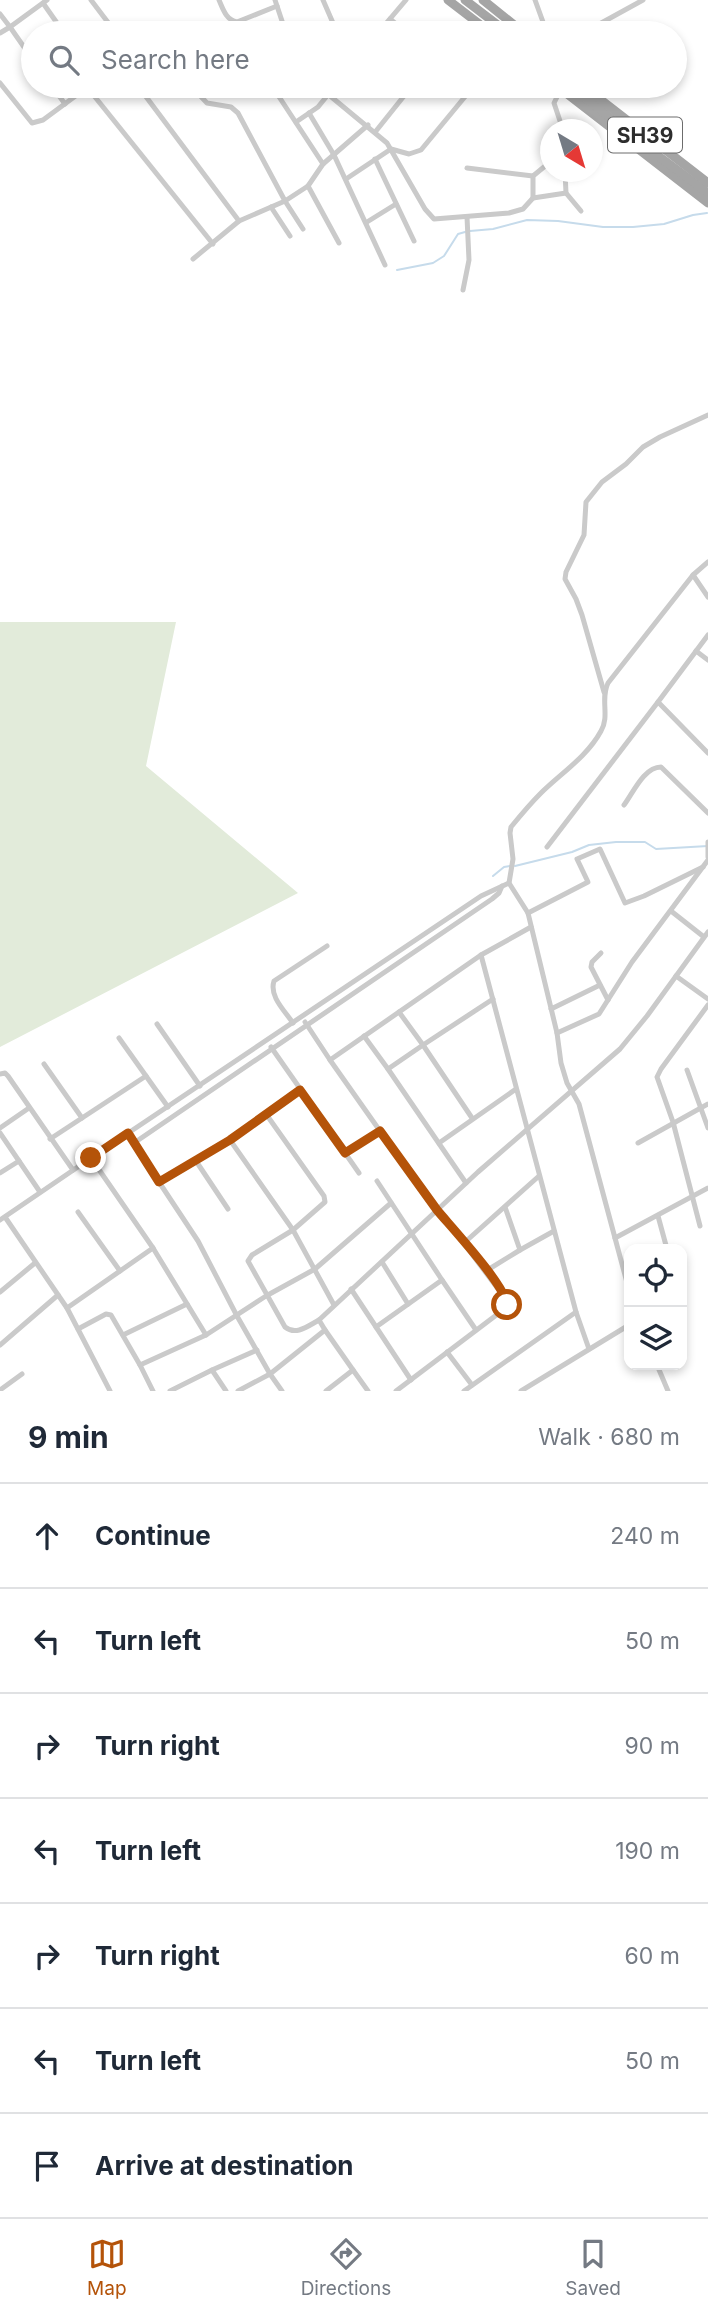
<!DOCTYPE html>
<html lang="en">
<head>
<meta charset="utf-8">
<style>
  :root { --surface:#fff; --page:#f6f6f7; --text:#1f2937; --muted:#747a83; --line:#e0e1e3; --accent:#b45309 }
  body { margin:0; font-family:Inter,sans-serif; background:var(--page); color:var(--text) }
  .controls { position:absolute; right:21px; bottom:21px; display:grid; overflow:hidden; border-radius:14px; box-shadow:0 4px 10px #0003 }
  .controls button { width:63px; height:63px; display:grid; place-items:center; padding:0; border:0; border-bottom:2px solid var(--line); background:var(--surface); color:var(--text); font:35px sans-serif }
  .compass { position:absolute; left:540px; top:119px; width:63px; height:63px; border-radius:50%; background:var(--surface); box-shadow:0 4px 10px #0003; rotate:142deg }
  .stop { position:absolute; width:21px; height:21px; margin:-16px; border:5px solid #b45309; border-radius:50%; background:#fff }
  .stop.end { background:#b45309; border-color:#fff; box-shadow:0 2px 7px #0008 }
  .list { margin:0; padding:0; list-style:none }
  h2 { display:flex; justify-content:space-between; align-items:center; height:91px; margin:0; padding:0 28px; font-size:30px }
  h2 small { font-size:23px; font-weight:400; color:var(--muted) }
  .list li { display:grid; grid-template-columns:46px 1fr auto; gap:21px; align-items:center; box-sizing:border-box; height:105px; padding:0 28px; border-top:2px solid var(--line) }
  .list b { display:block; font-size:26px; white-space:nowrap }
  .list em { font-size:23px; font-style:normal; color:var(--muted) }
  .icon { flex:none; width:38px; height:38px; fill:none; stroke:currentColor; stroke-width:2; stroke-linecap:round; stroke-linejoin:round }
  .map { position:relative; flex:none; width:708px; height:1391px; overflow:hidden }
  .search { position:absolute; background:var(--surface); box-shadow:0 4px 10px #0003; left:21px; right:21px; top:21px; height:77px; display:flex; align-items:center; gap:18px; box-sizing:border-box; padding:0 24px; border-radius:38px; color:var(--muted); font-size:26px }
  .sheet { height:826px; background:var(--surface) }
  nav { display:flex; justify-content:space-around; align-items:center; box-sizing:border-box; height:98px; border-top:2px solid var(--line); background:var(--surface); font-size:19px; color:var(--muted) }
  nav a { display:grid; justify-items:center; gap:4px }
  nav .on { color:var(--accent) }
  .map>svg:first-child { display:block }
  .green { fill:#e2ebda }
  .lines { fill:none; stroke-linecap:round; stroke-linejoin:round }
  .stream { stroke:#c6dbeb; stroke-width:2 }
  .minor { stroke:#cacaca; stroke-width:5 }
  .primary { stroke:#a5a5a5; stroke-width:9 }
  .route { stroke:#b45309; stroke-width:9 }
  .labels { text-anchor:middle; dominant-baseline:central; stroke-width:7; stroke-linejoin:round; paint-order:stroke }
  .shield { fill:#fff; stroke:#6c6c6c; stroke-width:2 }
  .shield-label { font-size:21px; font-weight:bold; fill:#2d2d2d }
</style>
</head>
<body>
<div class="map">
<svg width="708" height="1391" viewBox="0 0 708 1391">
  <rect width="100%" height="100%" fill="#fff"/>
  <!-- green -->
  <path class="green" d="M0,622H176L146,766L298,893L0,1047Z"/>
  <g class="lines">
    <!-- stream -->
    <g class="stream">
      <path d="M470,231L493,229L527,220L558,221L603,227H633L664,224L693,215L707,213"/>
      <path d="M397,270L433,263L444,256L458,234L465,232"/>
      <path d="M515,866L572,852L589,845L616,842H645L656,849L708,846"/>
      <path d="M493,876L504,867L510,866"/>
    </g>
    <!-- minor -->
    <g class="minor">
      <path d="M91,0L116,33"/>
      <path d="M219,0C223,9 226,20 237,22L277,6"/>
      <path d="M275,0L286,33"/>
      <path d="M323,0L333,23L325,33"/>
      <path d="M535,0L547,33"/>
      <path d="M43,3L64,33"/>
      <path d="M0,14L10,27L47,0"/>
      <path d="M390,19L407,33"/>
      <path d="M0,33L10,27L33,60"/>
      <path d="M378,33L406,0"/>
      <path d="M583,33L643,0"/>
      <path d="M0,83L32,123L43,120L89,86"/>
      <path d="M52,86L65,104"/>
      <path d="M138,86L239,221"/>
      <path d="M191,86L207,103L231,107L238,113L285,201L303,229"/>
      <path d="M272,86L323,164"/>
      <path d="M398,86L407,93"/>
      <path d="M87,87L213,244"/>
      <path d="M561,89L554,103L563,130"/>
      <path d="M329,95L387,143L425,209L434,219L509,213L523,209L533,198V176L550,162"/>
      <path d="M309,113L334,155L385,265"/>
      <path d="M296,122L318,107L335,86"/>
      <path d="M376,131L412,86"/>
      <path d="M375,159L414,241"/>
      <path d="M467,168L533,176"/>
      <path d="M565,172L566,193L581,211"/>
      <path d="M346,179L391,149L409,154L421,150L473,87"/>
      <path d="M308,186L339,243"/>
      <path d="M533,198L566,193"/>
      <path d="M271,207L290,236"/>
      <path d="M367,222L396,204"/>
      <path d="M193,259L239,221L285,201L308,186L323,164L368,125"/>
      <path d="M463,290L469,260L467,217"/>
      <path d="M693,575L708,562"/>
      <path d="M708,597L693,575L608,683C600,699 610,716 601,731C587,757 560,774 540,794C530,804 520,816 511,827L510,833L513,859L509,883L528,913L557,1033L561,1063L567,1083L579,1104L615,1238L708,1188"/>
      <path d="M708,635L658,702L708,753"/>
      <path d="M696,651L708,660"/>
      <path d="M604,692L582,615L576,599L565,579L566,572L584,535L586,502L602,482L626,464L643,447L660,437L708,415"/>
      <path d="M624,805C633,793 644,767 661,767L708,813"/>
      <path d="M708,842V857"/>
      <path d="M547,847L658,702"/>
      <path d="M671,911L704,937"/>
      <path d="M528,913L588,882L577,859L600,849L625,903L644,896L703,867"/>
      <path d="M601,953L592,962L591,967L608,1000"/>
      <path d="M676,976L708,999"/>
      <path d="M551,1009L600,985"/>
      <path d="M399,1012L423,1045L493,999"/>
      <path d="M305,1022L330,1060L481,955L531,927"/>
      <path d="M293,1023C284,1010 269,996 274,981L327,946"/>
      <path d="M157,1024L200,1086"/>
      <path d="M557,1033L599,1014L632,962L708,860"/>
      <path d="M364,1036L388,1069L423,1045L472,1118"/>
      <path d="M119,1038L168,1107"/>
      <path d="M271,1047L359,1173"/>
      <path d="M330,1060L380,1131L507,1301L503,1310L396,1391"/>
      <path d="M44,1064L82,1118"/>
      <path d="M388,1069L466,1183"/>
      <path d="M687,1070L708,1128"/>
      <path d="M0,1074L5,1073L8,1076L73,1170"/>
      <path d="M266,1114L324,1196L325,1202L293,1230L252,1255L248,1261L285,1327C296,1336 308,1326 319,1320L478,1172L620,1049L647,1016L708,932"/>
      <path d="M0,1128L29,1108"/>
      <path d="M0,1133L40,1192"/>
      <path d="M128,1134L159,1182L230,1140L300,1090"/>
      <path d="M50,1139L146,1076"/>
      <path d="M230,1140L293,1230L334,1305"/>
      <path d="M134,1143L492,899L499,893L502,886"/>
      <path d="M439,1143L516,1089"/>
      <path d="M638,1143L708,1104"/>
      <path d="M345,1153L380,1131"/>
      <path d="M196,1161L228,1209"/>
      <path d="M0,1173L19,1161"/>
      <path d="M377,1181L442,1280"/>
      <path d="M159,1182L198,1241L237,1316L270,1374L238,1391"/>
      <path d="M78,1212L120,1271"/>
      <path d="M658,1216L667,1249"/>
      <path d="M5,1217L67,1308"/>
      <path d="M0,1220L91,1158"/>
      <path d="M700,1226L673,1122L657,1077L661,1069L708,1005"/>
      <path d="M615,1238L629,1290"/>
      <path d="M464,1243L539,1176"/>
      <path d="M153,1248L206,1335L266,1296L315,1269L391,1203"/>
      <path d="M520,1250L554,1231"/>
      <path d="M382,1262L408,1304"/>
      <path d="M486,1271L520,1250L505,1207"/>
      <path d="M351,1289L411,1380"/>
      <path d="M0,1292L35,1263"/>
      <path d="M576,1312L589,1349"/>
      <path d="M376,1327L442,1280L476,1330"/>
      <path d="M78,1329L106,1314L111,1315L140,1365L206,1335"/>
      <path d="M325,1330L353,1370"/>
      <path d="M123,1335L187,1304"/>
      <path d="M0,1345L58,1295"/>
      <path d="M447,1352L472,1385"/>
      <path d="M140,1365L153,1391"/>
      <path d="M657,1365L668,1391"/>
      <path d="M212,1370L257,1350"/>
      <path d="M0,1390L22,1374"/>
      <path d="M110,1391L67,1308L153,1248L91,1158L481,896L509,883"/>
      <path d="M170,1391L212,1370L226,1391"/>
      <path d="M282,1391L270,1374L325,1330L319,1320"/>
      <path d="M326,1391L353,1370L368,1391"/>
      <path d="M464,1391L576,1312L481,955"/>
      <path d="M521,1391L629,1325"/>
    </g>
    <!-- primary -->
    <g class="primary">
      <path d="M448,0L491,33"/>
      <path d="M465,0L508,33"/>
      <path d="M483,0L524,33"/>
      <path d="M557,86L708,203"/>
      <path d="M571,86L645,146L708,193"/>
      <path d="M583,86L708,183"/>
    </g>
  </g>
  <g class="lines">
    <!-- route -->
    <path class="route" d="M91,1158L128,1133L159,1182L230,1140L300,1090L345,1153L380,1131C399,1157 418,1184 437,1210C452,1228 506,1286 507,1305"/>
  </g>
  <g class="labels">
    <!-- shield labels -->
    <rect class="shield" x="608" y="117.5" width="74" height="35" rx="5"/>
    <g class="shield-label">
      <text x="645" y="135">SH39</text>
    </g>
  </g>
</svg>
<div class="controls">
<button><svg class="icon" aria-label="locate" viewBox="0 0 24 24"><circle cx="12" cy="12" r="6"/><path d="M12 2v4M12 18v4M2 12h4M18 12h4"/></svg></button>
<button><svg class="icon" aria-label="layers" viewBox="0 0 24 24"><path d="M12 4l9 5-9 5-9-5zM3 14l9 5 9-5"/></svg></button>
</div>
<svg class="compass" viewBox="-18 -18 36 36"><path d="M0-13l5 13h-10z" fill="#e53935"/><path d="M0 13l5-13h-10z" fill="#747a83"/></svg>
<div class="stop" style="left:507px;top:1305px"></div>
<div class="stop end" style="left:91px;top:1158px"></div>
<div class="search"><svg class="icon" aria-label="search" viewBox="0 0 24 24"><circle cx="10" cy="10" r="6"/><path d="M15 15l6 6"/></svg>Search here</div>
</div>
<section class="sheet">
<h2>9 min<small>Walk · 680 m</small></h2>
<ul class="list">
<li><svg class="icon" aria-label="ahead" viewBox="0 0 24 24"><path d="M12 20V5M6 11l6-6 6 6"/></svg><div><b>Continue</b></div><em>240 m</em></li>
<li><svg class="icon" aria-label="left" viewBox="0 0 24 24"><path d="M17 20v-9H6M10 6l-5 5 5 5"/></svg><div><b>Turn left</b></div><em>50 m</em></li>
<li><svg class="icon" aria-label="right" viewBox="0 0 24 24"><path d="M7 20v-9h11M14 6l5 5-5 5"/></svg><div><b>Turn right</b></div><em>90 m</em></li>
<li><svg class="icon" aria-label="left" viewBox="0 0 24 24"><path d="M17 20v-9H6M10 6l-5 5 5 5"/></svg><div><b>Turn left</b></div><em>190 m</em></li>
<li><svg class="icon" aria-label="right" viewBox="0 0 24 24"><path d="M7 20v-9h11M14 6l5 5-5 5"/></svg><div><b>Turn right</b></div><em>60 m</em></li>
<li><svg class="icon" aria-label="left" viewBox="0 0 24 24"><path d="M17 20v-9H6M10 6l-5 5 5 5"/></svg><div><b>Turn left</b></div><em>50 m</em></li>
<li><svg class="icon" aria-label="arrive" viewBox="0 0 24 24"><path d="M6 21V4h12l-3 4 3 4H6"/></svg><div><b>Arrive at destination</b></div></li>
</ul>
</section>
<nav>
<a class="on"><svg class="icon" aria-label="map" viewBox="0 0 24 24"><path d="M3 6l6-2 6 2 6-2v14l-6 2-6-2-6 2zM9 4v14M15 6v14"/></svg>Map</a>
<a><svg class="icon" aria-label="directions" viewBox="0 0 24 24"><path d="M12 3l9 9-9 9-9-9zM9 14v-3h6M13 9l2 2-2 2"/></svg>Directions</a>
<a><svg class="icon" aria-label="saved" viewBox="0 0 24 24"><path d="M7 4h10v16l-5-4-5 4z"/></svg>Saved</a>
</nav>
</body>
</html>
